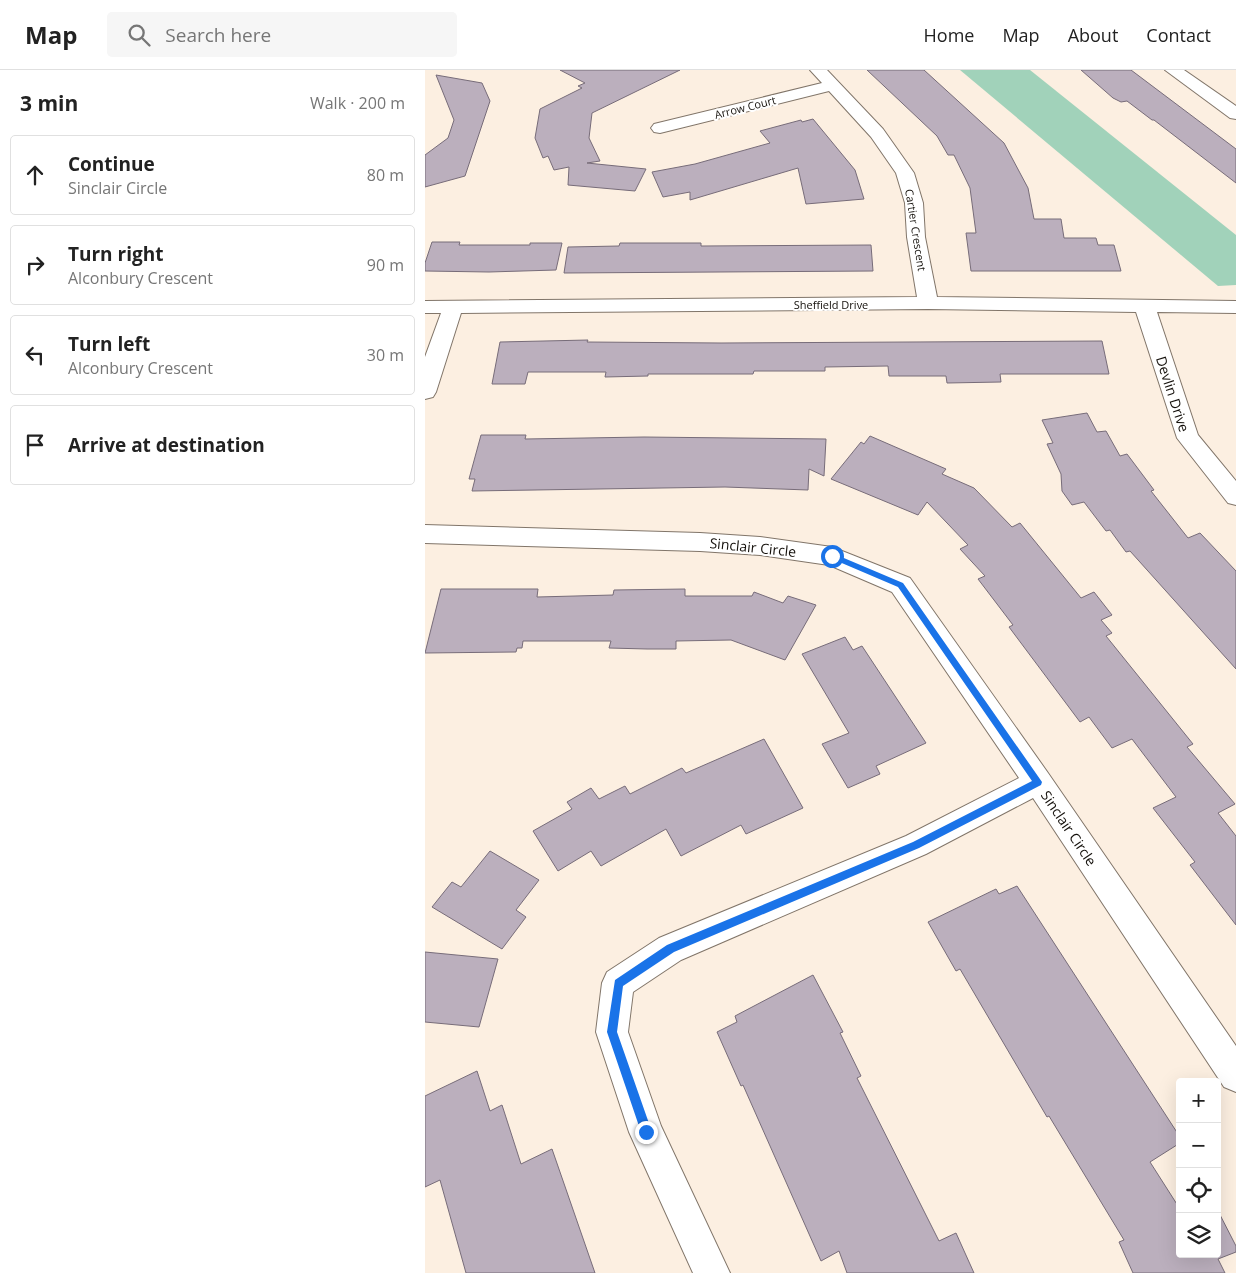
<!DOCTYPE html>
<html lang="en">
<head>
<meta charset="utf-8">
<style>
  :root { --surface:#fff; --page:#f6f6f6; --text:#222; --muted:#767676; --line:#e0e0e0 }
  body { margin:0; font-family:"Open Sans",sans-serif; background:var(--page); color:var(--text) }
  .controls { position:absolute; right:15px; bottom:15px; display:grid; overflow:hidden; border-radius:5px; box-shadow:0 5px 20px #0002 }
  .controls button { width:45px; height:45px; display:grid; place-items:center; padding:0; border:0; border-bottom:1px solid var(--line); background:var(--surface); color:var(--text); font:25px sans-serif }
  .stop { position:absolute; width:15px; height:15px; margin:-11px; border:4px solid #1a73e8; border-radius:50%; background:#fff }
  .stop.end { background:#1a73e8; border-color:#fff; box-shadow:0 1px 5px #0008 }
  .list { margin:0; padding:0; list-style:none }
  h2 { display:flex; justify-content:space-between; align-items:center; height:65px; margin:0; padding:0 20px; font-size:21px }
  h2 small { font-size:16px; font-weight:400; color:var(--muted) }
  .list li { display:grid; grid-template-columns:32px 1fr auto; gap:15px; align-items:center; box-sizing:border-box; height:80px; margin:0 10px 10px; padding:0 10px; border:1px solid var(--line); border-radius:5px }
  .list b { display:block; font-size:19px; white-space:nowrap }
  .list p { margin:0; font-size:16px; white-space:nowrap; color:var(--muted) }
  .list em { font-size:16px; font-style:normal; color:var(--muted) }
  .icon { flex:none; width:28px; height:28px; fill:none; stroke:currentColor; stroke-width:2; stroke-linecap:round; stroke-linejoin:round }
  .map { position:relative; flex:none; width:811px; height:1203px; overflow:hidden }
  header { display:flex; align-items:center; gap:30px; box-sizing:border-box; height:70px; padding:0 25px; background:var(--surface); border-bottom:1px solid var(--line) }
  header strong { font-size:24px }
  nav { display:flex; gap:28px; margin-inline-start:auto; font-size:18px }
  .search { width:350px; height:45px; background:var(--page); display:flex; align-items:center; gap:12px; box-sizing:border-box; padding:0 18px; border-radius:5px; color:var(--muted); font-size:19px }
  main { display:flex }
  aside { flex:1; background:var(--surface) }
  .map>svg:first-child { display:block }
  .green { fill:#a1d2ba }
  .building { fill:#bbafbd; stroke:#776c79 }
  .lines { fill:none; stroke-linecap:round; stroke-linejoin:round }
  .street-casing { stroke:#817569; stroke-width:2 }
  .street { fill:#fff; fill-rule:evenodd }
  .route { fill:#1a73e8 }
  .labels { text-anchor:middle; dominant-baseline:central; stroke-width:4; stroke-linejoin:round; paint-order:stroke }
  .far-street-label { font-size:11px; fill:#14100b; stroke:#fff }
  .street-label { font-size:14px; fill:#14100b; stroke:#fff }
</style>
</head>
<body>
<header>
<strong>Map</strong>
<div class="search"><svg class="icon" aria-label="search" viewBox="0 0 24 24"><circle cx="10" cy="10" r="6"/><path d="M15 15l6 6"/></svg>Search here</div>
<nav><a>Home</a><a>Map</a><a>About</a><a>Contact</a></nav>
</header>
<main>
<aside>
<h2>3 min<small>Walk · 200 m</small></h2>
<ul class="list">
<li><svg class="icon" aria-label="ahead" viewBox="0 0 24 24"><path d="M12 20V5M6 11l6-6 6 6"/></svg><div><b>Continue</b><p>Sinclair Circle</p></div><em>80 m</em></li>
<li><svg class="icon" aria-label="right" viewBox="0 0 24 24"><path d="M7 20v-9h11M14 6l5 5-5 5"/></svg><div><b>Turn right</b><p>Alconbury Crescent</p></div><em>90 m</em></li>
<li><svg class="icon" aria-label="left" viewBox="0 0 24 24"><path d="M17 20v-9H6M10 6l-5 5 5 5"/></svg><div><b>Turn left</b><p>Alconbury Crescent</p></div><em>30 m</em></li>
<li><svg class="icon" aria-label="arrive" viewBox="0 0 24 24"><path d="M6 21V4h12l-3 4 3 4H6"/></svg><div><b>Arrive at destination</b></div></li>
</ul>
</aside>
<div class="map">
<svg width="811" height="1203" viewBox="0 0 811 1203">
  <rect width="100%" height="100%" fill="#fcefe1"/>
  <!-- green -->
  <path class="green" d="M535,0H605L811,165V215L793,216Z"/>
  <!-- building -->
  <g class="building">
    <path d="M135,0H255L167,43L164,68L175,91L162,93L221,99L210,121L143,115L144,97L129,100L123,86L118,88L110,68L115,39L157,18L153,16L160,13Z"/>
    <path d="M442,0H499L579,73L603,118L609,149H636L639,168H671L673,175H689L696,201H546L541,163H551L545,118L529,85H523L512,66Z"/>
    <path d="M656,0H706L811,79V113L729,50H727L702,31L696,32L688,28Z"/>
    <path d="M11,5L57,13L65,31L40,106L0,117V85L23,68L29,50Z"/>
    <path d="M388,49L430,100L439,129L381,134L373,98L265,130V122L238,127L227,102L270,94L345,73L335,61L376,50L377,52Z"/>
    <path d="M7,172H35L34,175H105V173H137L131,200L64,202L0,201V193Z"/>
    <path d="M195,173H276V176L446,175L448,201L139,203L143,177L194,176Z"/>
    <path d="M163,270L162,272L296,273L677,271L684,304H575L576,312L522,313L521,306H464L463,296L400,297V301H329L328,304H223V306L180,307L181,302H103L100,314H67L75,272Z"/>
    <path d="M662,343L672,362L681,361L695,386L702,384L729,420L726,421L763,468L775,463L811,501V599L705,481L701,482L685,460L681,461L659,432L647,435L637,421L636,404L622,374L628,373L617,350Z"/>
    <path d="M56,365H101L100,369L219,367L401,369L399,406L384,399L383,420L300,417L47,421L50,409H44Z"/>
    <path d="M445,366L521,399L517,404L549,418L587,457L595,453L656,528L669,522L687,545L676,550L687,563L681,566L768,674L762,677L810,734L793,743L811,766V855L765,795L770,792L728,738L751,727L707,669L687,678L664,647L655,652L584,557L588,555L553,509L560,506L535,479L543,475L502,432L493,445L406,409L436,372L439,374Z"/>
    <path d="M16,519H113L112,527L188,525L189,520L260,519V526H327L329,522L358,533L363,526L391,535L360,590L306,570L251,571V579H222L184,578L186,571H98L97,578H92L91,582L0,583Z"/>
    <path d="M420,567L428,580L437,576L501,673L451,696L455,704L423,718L397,674L424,663L377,584Z"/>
    <path d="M339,669L378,738L321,764L316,755L256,786L241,759L176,796L166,781L133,801L108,761L147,739L142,732L166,718L174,729L200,716L205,724L257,698L261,703Z"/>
    <path d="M65,781L114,810L91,840L101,847L77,879L7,837L27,812L36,817Z"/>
    <path d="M592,816L755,1067V1073L725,1092L755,1139V1184H792V1139L811,1176V1182L793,1189L800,1203H708L694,1172L699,1170L624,1046L622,1047L535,899L531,901L503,852L571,819L574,824Z"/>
    <path d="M0,882L73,889L54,957L0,952Z"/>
    <path d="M388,905L418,962L415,963L436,1006L432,1008L514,1171L531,1163L549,1203H422L414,1181L396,1191L318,1015L316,1016L292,962L312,952L310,946Z"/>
    <path d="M52,1001L65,1041L77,1035L96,1094L127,1079L170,1203H41L15,1110L0,1117V1026Z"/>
  </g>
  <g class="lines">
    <!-- street casing -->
    <g class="street-casing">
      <g id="street">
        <path d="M385,0H402L458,59L489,103L498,133L500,167L512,227L811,231V243L732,242L773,365L811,411V435L803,433L752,368L711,242L503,239L36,243L11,322L8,327L0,329V287L16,243H0V231L492,227L482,167L480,133L471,103L446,67L404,21L235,63L229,62L226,58L229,54L397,13Z"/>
        <path d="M740,0H759L811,36V49L805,48Z"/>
        <path d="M0,455L275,463L335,467L407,477L485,508L623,703L811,976V1022L799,1017L608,728L501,784L256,890L208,922L203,962L236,1056L305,1203H268L204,1062L171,962L177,913L182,902L234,868L481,766L594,708L467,522L404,495L335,485L275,481L0,473Z"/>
      </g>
    </g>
    <!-- street -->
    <use href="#street" class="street"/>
  </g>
  <!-- route -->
  <path class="route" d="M407,483L478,513L617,712L616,715L494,778L249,882L198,916L192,962L227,1062L225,1066L221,1068L218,1066L216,1062L182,962L190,910L242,875L488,772L607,711L473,517L405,488V484Z"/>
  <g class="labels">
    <!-- far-street labels -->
    <g class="far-street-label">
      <text transform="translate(320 37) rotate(-14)">Arrow Court</text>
      <text transform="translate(491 160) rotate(81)">Cartier Crescent</text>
      <text x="406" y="234">Sheffield Drive</text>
    </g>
    <!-- street labels -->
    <g class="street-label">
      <text transform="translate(748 324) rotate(72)">Devlin Drive</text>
      <text transform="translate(328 477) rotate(6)">Sinclair Circle</text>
      <text transform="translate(644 758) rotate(56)">Sinclair Circle</text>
    </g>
  </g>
</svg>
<div class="controls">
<button>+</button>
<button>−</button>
<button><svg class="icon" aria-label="locate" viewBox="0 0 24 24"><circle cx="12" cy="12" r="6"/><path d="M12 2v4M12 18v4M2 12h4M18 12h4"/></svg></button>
<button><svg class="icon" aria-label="layers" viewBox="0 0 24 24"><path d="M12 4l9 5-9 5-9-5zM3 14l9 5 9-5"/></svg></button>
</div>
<div class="stop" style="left:407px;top:486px"></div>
<div class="stop end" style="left:221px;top:1062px"></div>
</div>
</main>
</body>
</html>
